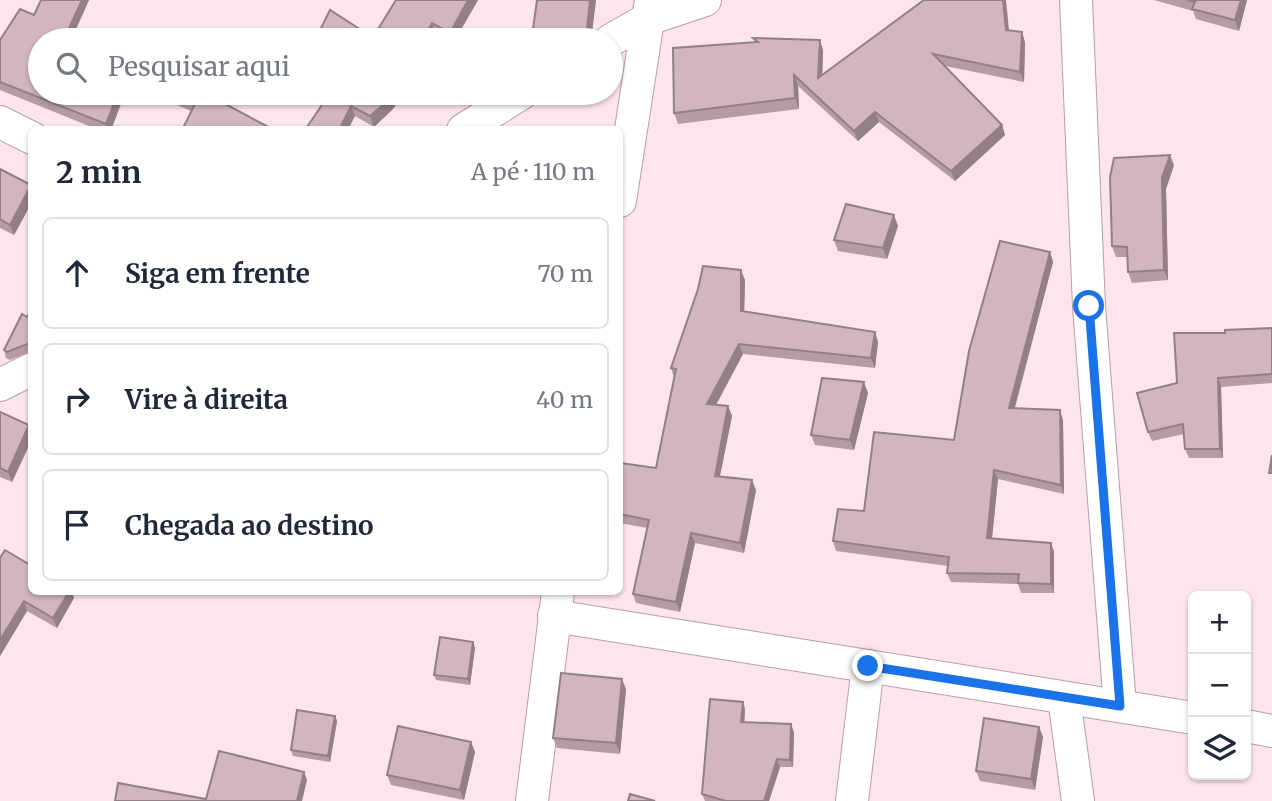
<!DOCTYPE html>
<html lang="pt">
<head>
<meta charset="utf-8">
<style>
  :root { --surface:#fff; --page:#f2f2f3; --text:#1f2937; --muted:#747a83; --line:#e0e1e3 }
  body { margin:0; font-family:Merriweather,serif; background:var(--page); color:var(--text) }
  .controls { position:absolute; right:21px; bottom:21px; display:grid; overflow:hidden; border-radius:10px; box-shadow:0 2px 5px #0004 }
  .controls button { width:63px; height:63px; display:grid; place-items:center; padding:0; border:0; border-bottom:2px solid var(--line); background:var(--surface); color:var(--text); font:35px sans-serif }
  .stop { position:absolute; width:21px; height:21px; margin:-16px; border:5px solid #1a73e8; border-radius:50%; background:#fff }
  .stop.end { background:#1a73e8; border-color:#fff; box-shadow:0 2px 7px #0008 }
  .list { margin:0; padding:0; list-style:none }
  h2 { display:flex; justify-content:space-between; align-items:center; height:91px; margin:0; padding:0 28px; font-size:30px }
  h2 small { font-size:23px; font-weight:400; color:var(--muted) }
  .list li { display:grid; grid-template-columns:46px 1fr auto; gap:21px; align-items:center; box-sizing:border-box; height:112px; margin:0 14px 14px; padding:0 14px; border:2px solid var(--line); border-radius:10px }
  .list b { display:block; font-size:26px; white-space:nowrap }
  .list em { font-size:23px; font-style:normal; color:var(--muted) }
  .icon { flex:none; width:38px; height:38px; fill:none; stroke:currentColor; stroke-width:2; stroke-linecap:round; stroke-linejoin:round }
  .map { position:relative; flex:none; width:1272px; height:801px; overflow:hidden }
  .search { position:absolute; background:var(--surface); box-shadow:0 2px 5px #0004; left:28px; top:28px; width:595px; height:77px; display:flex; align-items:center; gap:18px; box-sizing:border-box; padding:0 24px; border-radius:38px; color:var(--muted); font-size:26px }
  .panel { position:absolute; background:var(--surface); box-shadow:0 2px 5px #0004; left:28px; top:126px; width:595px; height:469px; border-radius:10px }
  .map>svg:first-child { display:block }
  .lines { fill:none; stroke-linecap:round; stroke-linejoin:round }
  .street-casing { stroke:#ba9da7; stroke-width:34 }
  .street { stroke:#fff; stroke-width:32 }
  .wall { fill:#b59ca4 }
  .shaded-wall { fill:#937f86 }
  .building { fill:#d2b5bf; stroke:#937f86; stroke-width:2 }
  .route { stroke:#1a73e8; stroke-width:9 }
</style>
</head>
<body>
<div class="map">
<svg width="1272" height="801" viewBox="0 0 1272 801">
  <rect width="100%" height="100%" fill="#fde5ec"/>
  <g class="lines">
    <!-- street casing -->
    <g class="street-casing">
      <g id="street">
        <path d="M1076,0L1089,306L1120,706"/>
        <path d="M611,40L648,19L705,0"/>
        <path d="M0,122L32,138"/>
        <path d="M463,130L522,93"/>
        <path d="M620,201L651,0"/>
        <path d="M0,385L32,369"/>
        <path d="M554,616L1193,718"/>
        <path d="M1064,698L1078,801"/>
        <path d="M1246,726L1272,731"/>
        <path d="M532,801L558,592"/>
        <path d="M852,801L868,666"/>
      </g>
    </g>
    <!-- street -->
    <use href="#street" class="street"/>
  </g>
  <!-- wall -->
  <g class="wall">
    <path d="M89,0L71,40H40V93H125L111,130H99L0,90V40Z"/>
    <path d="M396,0H478L455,40H448L436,34L432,40H315L375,34Z"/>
    <path d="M596,0L591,40H536L533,29Z"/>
    <path d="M1154,0H1247L1239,31L1196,19L1193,11Z"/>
    <path d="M1009,30L1025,42L1024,82L945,66L1002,125L1005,135L955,181L879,122L858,141L798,86L799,109L678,124L674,113L755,42L753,38L823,50L822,74Z"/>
    <path d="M167,93H225L221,102L274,130H183V128L191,111L170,102Z"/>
    <path d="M330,93H403L393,109L374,127L355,116Z"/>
    <path d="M1174,165L1166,189L1168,280L1132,283L1128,272L1127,257H1116L1112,246Z"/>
    <path d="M0,169L32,187V202L14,235L0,228Z"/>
    <path d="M898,226L887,259L838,251L834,240Z"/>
    <path d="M1050,252L1053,262L1015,408L1063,420L1064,494L998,479L992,539L1051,543L1054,552V593H1021L1018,584L951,582L947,573L948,566L836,551L833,541L864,511L954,440Z"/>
    <path d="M745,280L744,312L878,342L875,368L743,354L716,405L728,406L732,416L720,476L756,490L744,553L695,543L680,612L636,603L633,594L647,528L620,523V463L656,468L674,378L671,368Z"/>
    <path d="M32,309V351L10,360L6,358L4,350L27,317Z"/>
    <path d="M1272,328V383L1221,387L1223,458H1189L1185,449L1184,434L1152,441L1148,432L1225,333Z"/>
    <path d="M868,393L854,450L815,445L811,435Z"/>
    <path d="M0,412L29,425L32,431V439L12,482L0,477Z"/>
    <path d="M0,558L74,598L57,628L27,611L0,656Z"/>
    <path d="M473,642L475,648L470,685L436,680L434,675Z"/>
    <path d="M626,689L620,754L557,748L553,738Z"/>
    <path d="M745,709L744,722L794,732L793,767H780L769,801H705L702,794Z"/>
    <path d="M335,716L337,721L330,762L293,756L291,750Z"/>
    <path d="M1039,727L1043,737L1035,790L980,781L976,771Z"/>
    <path d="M471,742L475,752L464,800L391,785L387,775Z"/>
  </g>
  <!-- shaded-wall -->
  <g class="shaded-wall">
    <path d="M82,0H89L71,40H65L64,39Z"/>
    <path d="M468,0H478L455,40H452L450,33Z"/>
    <path d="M590,0H596L591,40L587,29Z"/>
    <path d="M1003,0H1006L1010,41L1006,30Z"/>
    <path d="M1241,0H1247L1239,31L1235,20Z"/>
    <path d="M432,23L436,34L432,40H423Z"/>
    <path d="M1022,32L1025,42L1024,82L1020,72Z"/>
    <path d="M820,40L823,50L822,88L818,78Z"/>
    <path d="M794,75L798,86L799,109L795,98Z"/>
    <path d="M118,93H125L111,130H108L106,124Z"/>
    <path d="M217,93H225L218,108L214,98Z"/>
    <path d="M393,93H403L393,109L374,127L370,116Z"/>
    <path d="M351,106L355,116L348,130H339Z"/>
    <path d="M875,112L879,122L858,141L854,131Z"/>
    <path d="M1002,125L1005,135L955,181L951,171Z"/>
    <path d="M1170,155L1174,165L1166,189L1168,280L1164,270L1162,178Z"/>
    <path d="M31,185L32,202L14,235L10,225Z"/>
    <path d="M894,215L898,226L887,259L883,248Z"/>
    <path d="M1050,252L1053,262L1012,417L1009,408Z"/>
    <path d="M741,270L745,280L744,321L741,311Z"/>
    <path d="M875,332L878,342L875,368L871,358Z"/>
    <path d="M739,344L743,354L711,414L707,404Z"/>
    <path d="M1218,378L1221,387L1223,458L1220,449Z"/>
    <path d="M864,382L868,393L854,450L850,440Z"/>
    <path d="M728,406L732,416L718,485L715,476Z"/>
    <path d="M1060,410L1063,420L1064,494L1061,485Z"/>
    <path d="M29,425L32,431V439L12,482L8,472Z"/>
    <path d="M994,470L998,479L991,548L987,538Z"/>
    <path d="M752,480L756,490L744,553L740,543Z"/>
    <path d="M691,533L695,543L680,612L676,602Z"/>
    <path d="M1051,543L1054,552V593L1051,584Z"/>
    <path d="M69,592H72L74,598L57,628L53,618Z"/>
    <path d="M24,601L27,611L0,656V640Z"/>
    <path d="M473,642L475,648L470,685L468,679Z"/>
    <path d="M622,679L626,689L620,754L616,743Z"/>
    <path d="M743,702L745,709L744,729L741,722Z"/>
    <path d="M335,716L337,721L330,762L328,756Z"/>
    <path d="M791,724L794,732L793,767L790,760Z"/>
    <path d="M1039,727L1043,737L1035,790L1031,779Z"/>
    <path d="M471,742L475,752L464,800L460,790Z"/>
    <path d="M777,759L780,767L769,801H764Z"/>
    <path d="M304,772L307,780L302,801H297Z"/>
  </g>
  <!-- building -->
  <g class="building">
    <path d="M41,0H82L64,39L68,40H40V93H118L106,124L0,82V40L20,9L34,15Z"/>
    <path d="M396,0H468L450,33L432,23L423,40H315L330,10L369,35L371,32L375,34Z"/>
    <path d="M537,0H590L587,29H533Z"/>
    <path d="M924,0H1003L1006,30L1022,32L1020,72L933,54L1002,125L951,171L875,112L854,131L794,75L795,98L674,113L673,48L758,42L753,38L820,40L818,78Z"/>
    <path d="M1187,0H1241L1235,20L1192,9L1195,2Z"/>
    <path d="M198,30L223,40H193Z"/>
    <path d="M170,93H217L214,98L274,130H186L183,128L195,104Z"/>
    <path d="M330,93H393L390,99L370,116L351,106L339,130H305Z"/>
    <path d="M1170,155L1162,178L1164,270L1128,272L1127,247L1112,246L1110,177L1114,158Z"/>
    <path d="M0,169L31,185L10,225L0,219Z"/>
    <path d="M846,204L894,215L883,248L834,240Z"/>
    <path d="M1000,241L1050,252L1009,408L1060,410L1061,485L994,470L987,538L1051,543V584L1018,583L1019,574L947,573L949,557L833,541L838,509L864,511L874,432L954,440L969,351Z"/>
    <path d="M703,266L741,270V311L875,332L871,358L739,344L707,404L728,406L715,476L752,480L740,543L691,533L676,602L633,594L649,520L620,514V463L656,468L676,369L671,368L698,289Z"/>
    <path d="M32,309V344L30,343L7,352L4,350L22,314L27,317Z"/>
    <path d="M1272,328V374L1218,378L1220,449H1185L1183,424L1148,432L1137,393L1177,383L1174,333H1225V330Z"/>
    <path d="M822,378L864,382L850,440L811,435Z"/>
    <path d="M0,412L29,425L8,472L0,468Z"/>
    <path d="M1272,455V473H1269Z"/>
    <path d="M5,550L32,566V592H69L53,618L24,601L0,640V558Z"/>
    <path d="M440,637L473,642L468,679L434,675Z"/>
    <path d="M561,673L622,679L616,743L553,738Z"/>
    <path d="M710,699L743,702L741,722L791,724L790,760L777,759L764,801H726L702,794Z"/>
    <path d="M297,710L335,716L328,756L291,750Z"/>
    <path d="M984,718L1039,727L1031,779L976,771Z"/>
    <path d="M398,726L471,742L460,790L387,775Z"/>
    <path d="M219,751L304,772L297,801H115L118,783L206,799Z"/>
    <path d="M630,794L655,801H628Z"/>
  </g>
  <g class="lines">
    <!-- route -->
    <path class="route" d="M868,666L1120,706L1089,306"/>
  </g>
</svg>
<div class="controls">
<button>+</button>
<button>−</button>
<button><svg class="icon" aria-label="layers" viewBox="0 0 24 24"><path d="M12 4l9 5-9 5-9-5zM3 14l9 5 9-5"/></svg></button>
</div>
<div class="stop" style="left:1089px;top:306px"></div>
<div class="stop end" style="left:868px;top:666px"></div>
<div class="search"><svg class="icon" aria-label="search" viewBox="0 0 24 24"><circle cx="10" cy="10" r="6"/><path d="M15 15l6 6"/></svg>Pesquisar aqui</div>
<section class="panel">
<h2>2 min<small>A pé · 110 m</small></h2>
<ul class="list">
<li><svg class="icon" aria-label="ahead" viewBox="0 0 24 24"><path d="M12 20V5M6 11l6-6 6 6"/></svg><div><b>Siga em frente</b></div><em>70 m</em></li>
<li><svg class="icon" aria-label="right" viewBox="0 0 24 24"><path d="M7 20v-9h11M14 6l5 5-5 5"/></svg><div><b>Vire à direita</b></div><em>40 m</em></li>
<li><svg class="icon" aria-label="arrive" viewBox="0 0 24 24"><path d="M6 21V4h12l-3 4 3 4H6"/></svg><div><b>Chegada ao destino</b></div></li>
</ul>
</section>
</div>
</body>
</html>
